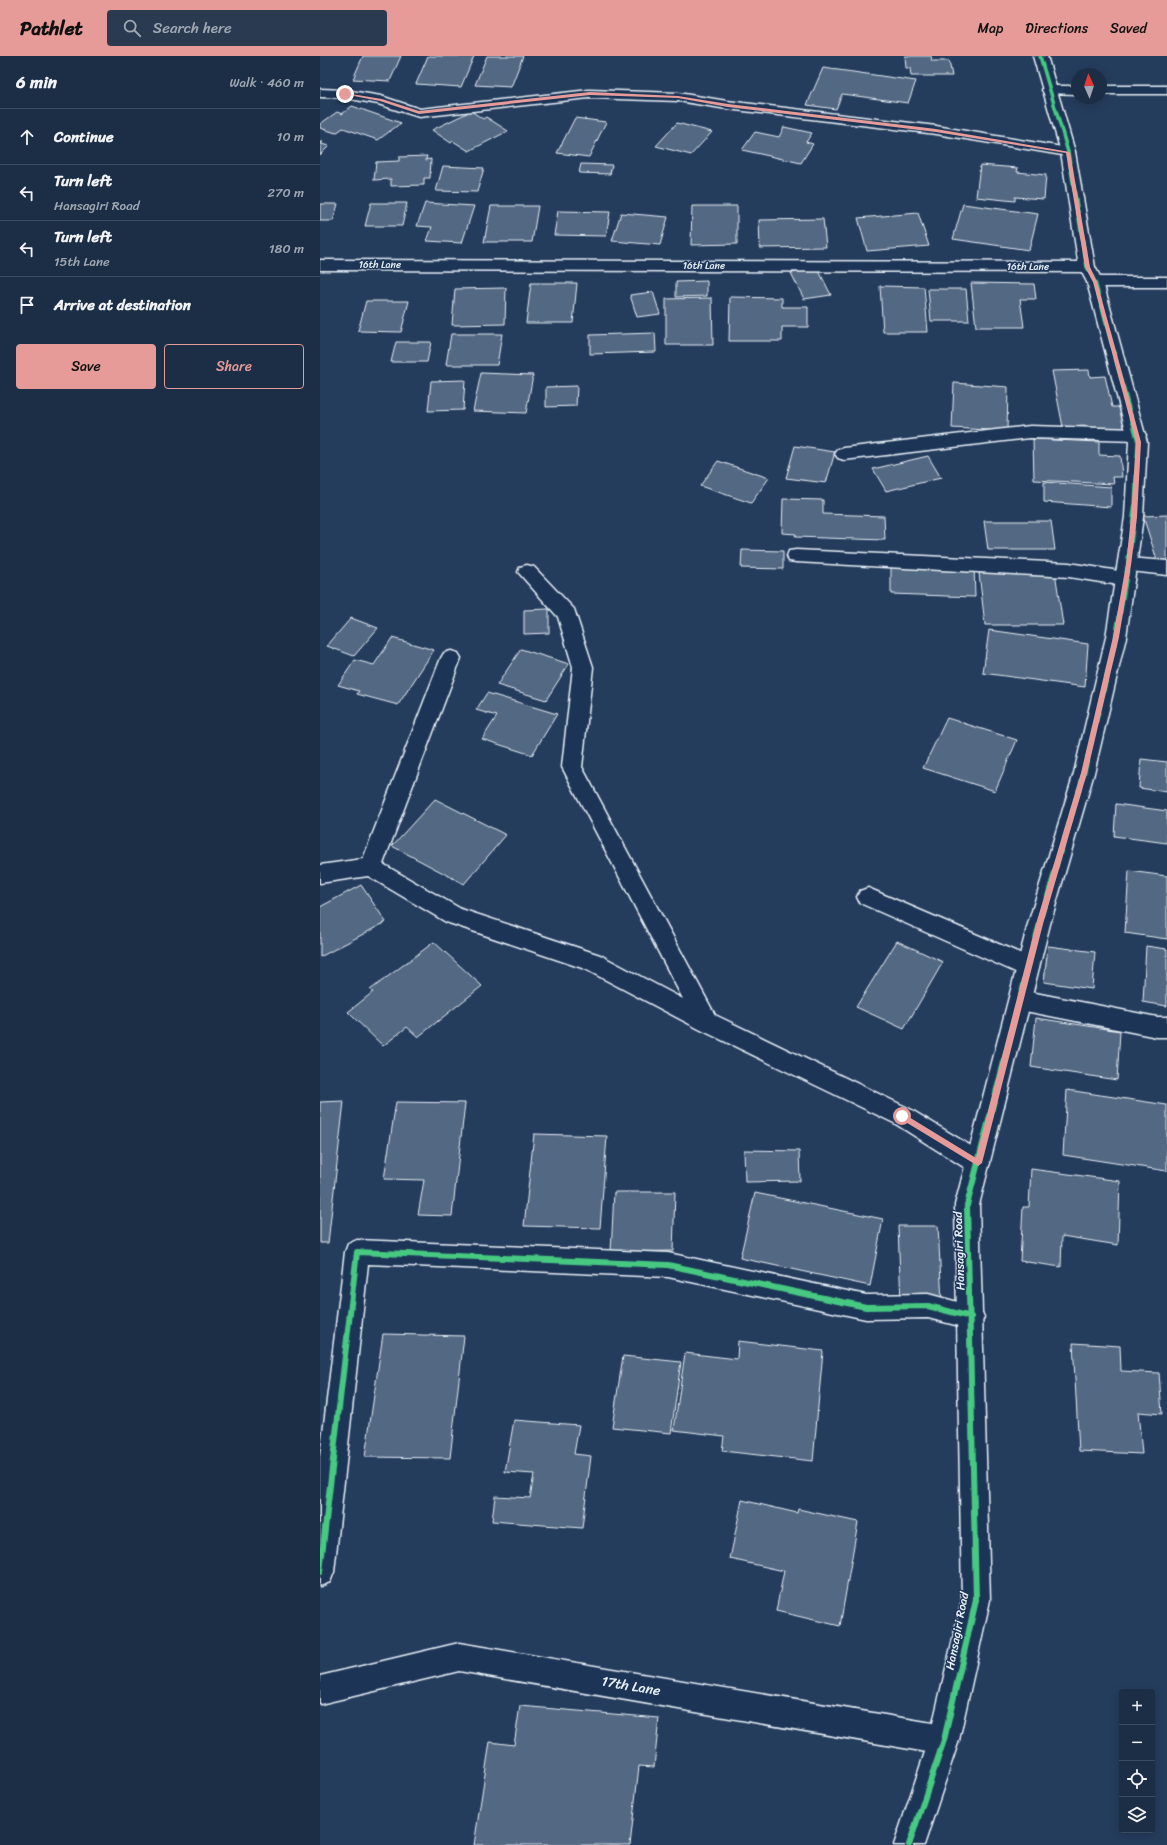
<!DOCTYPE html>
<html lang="en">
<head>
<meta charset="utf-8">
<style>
  :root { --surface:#1c2e46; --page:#293a51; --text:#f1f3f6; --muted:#a0a8b3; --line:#3a4a5f; --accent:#e69b98 }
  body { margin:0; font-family:Sriracha,sans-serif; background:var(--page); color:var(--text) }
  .controls { position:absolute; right:12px; bottom:12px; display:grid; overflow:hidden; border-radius:4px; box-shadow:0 2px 10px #0003 }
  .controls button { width:36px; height:36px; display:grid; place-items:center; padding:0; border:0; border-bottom:1px solid var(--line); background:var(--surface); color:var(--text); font:20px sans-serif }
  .compass { position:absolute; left:751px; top:12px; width:36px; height:36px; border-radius:50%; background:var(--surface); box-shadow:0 2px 10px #0003; rotate:357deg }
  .stop { position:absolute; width:12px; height:12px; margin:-9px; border:3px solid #e69b98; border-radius:50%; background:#fff }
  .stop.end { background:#e69b98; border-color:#fff; box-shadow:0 1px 4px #0008 }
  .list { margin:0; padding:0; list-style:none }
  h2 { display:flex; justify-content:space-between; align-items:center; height:52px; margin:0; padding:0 16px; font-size:17px }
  h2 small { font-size:13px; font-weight:400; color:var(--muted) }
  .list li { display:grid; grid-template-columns:26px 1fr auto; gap:12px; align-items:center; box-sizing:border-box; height:56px; padding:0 16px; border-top:1px solid var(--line) }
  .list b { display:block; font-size:15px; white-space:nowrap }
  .list p { margin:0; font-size:13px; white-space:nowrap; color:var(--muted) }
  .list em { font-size:13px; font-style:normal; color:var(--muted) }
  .actions { display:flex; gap:8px; padding:12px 16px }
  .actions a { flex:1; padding:9px 0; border:1px solid var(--accent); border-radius:4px; text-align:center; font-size:14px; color:var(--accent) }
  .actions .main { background:var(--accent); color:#111 }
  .icon { flex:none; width:22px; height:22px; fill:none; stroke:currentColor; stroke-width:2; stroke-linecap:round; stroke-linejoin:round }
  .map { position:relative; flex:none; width:847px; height:1789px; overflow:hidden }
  header { display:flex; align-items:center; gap:24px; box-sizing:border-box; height:56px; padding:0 20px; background:var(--accent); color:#111 }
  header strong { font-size:19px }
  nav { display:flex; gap:22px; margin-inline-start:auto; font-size:14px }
  .search { width:280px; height:36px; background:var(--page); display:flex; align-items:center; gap:10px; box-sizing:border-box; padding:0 14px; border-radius:4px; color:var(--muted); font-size:15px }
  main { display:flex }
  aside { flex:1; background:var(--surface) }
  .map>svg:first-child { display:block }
  .building { fill:#536782; stroke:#e8f1f8 }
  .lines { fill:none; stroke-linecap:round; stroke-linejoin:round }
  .street-casing { stroke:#e8f1f8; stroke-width:3 }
  .secondary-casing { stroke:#e8f1f8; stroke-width:3 }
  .street { fill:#1d3557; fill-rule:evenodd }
  .secondary { fill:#1d3557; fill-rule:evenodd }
  .cycleway-far2-casing { stroke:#1d3557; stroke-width:5.5 }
  .cycleway-far1-casing { stroke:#1d3557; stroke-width:7 }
  .cycleway-casing { stroke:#1d3557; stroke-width:8 }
  .cycleway-far2 { stroke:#46c982; stroke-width:3.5 }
  .cycleway-far1 { stroke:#46c982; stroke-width:4.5 }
  .cycleway { stroke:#46c982; stroke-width:6 }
  .route { fill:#e69b98 }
  .labels { text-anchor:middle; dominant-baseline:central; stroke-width:3; stroke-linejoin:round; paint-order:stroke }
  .far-street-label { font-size:10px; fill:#e8f1f8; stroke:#1d3557 }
  .street-label { font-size:12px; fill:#e8f1f8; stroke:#1d3557 }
  .near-street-label { font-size:14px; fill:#e8f1f8; stroke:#1d3557 }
</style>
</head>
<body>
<header>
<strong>Pathlet</strong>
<div class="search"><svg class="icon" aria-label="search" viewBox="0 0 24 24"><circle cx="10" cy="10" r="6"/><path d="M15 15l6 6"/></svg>Search here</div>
<nav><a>Map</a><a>Directions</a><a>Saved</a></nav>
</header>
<main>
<aside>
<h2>6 min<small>Walk · 460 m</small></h2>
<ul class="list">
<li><svg class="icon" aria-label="ahead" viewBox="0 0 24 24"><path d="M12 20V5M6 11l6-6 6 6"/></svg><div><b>Continue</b></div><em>10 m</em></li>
<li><svg class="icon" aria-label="left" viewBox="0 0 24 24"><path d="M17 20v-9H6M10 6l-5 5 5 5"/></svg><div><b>Turn left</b><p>Hansagiri Road</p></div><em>270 m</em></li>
<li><svg class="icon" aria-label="left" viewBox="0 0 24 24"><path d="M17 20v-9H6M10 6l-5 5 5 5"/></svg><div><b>Turn left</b><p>15th Lane</p></div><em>180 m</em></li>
<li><svg class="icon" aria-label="arrive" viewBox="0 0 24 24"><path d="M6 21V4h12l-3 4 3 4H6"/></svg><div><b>Arrive at destination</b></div></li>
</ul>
<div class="actions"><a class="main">Save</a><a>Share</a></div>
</aside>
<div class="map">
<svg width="847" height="1789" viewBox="0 0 847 1789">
  <rect width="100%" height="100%" fill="#253d5d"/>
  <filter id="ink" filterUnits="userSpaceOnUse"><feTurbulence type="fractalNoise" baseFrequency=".025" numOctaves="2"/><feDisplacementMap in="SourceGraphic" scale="8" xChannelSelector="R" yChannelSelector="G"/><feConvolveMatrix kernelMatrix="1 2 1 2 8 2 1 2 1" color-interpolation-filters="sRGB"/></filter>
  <g filter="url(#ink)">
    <!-- building -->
    <g class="building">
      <path d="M43,0H81L70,25L33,23Z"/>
      <path d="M108,0H154L141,31L96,28Z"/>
      <path d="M167,0H203L191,31L155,29Z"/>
      <path d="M585,0H611L612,5H629L632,20H591L590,12H586Z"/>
      <path d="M503,12L533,16L596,25L588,47L522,38L516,53L487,49Z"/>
      <path d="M32,50L81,67L58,84L23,72L16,77L0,72V68L17,56L22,58Z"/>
      <path d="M151,55L163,63L166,61L188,75L149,95L133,85L131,87L112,74Z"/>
      <path d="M255,62L286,66L269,101L237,97Z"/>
      <path d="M357,67L392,76L371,99L336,90Z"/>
      <path d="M464,71L492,77L486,86L493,88L481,107L422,94L435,76L459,81Z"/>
      <path d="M0,86H3L1,88L9,90L0,99Z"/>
      <path d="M107,100L106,104L111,103L110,122H104V129L71,130V123L54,124L56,106L79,105V101Z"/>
      <path d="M261,108L292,109L290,118L259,117Z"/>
      <path d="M660,109L698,112L697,116L726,119L724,143L695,141V145L656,141Z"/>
      <path d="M123,110L164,112L157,136L116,135Z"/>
      <path d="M51,147H87L82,170H45Z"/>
      <path d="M105,147L154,150L142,187L107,185L112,171L97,170Z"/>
      <path d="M0,148H18L13,165H0Z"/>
      <path d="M643,148L718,158L709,194L633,183Z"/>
      <path d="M171,150H218L212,186H164Z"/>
      <path d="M372,150H417V188L371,189Z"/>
      <path d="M238,155L290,156L286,180L234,179Z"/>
      <path d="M301,157L348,161L340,189L292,185Z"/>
      <path d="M598,157L609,190L547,195L538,162Z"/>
      <path d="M503,163L506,191L440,192L439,164Z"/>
      <path d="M498,213L511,239L484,243L471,217Z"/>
      <path d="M387,225V240L356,241V226Z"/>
      <path d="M211,227H257L253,267H206Z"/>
      <path d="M651,227L714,228L716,243H700L704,271H656Z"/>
      <path d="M560,230L604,231L608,276H563Z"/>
      <path d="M186,232L185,268L132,269L135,233Z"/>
      <path d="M608,233H646L649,265H611Z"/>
      <path d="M333,236L340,258L317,261L310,239Z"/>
      <path d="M410,241L462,242V251H488V271H462V285H409Z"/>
      <path d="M392,242L393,289H346V243Z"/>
      <path d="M46,245H89L81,276L38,275Z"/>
      <path d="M335,277L336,296L270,298V279Z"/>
      <path d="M131,278H182L177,309H126Z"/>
      <path d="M76,286H111L107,306H71Z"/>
      <path d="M769,314L770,321L785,320L792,351H804L809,373H769L768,370L743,371L732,315Z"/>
      <path d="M161,317L213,319L206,357L153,355Z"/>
      <path d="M145,324L143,354L108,355L111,325Z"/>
      <path d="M634,327L688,331L687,375L632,372Z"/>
      <path d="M257,330L256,350L226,351V331Z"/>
      <path d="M713,383L779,386V399L800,400L802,421H793L794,428L714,424Z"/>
      <path d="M475,390L515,396L506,427L466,422Z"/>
      <path d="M608,400L621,422L566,435L553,413Z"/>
      <path d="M398,405L449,422L431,447L380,430Z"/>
      <path d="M724,426L791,431V451L724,446Z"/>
      <path d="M463,443L503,444V458L564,460L565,484L475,481L476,478L462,477Z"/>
      <path d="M847,459V506L838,507L823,460Z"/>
      <path d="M664,465H731L735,494H668Z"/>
      <path d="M422,494L463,495V513L421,512Z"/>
      <path d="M571,506L654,512L655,541L571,538Z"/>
      <path d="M735,516L743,569H665L659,517Z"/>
      <path d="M229,553V577L204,578V554Z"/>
      <path d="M31,562L58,572L34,600L7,590Z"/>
      <path d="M669,574L768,588L765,631L663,617Z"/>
      <path d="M72,582L114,594L78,649L37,638L39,635L18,629L35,604L54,609Z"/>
      <path d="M201,593L249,608L226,644L177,629Z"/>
      <path d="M167,637L237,658L212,699L162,683L177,660L156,654Z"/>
      <path d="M627,662L697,684L675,735L603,712Z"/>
      <path d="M821,703L847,706V736L819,732Z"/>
      <path d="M115,743L186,779L144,828L72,790Z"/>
      <path d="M796,748L847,755V787L794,780Z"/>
      <path d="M809,815L847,820V883L805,877Z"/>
      <path d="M41,829L66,866L0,901V851Z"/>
      <path d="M577,885L623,906L584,973L536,951Z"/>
      <path d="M114,886L162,930L98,981L87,971L63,990L28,956L53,936L50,934Z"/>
      <path d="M728,890L775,896L772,933L724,926Z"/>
      <path d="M826,890L847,893V950L823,946Z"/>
      <path d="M716,962L800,975L797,1024L711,1011Z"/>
      <path d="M747,1034L847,1049V1115L743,1099Z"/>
      <path d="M24,1045L8,1187H0V1046Z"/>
      <path d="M76,1046L145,1047L132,1160L98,1159L104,1124L64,1123Z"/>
      <path d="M214,1078L287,1080L280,1172L204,1170Z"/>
      <path d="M424,1094L479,1095L480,1125L425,1126Z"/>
      <path d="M711,1113L800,1125L798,1189L742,1180L741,1211L700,1205L703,1151H709Z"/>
      <path d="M294,1136H355L353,1195L291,1196Z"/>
      <path d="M435,1137L563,1163L550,1230L420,1202Z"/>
      <path d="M578,1170H618L622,1247H581Z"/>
      <path d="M63,1278L144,1280L130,1402L45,1401Z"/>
      <path d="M418,1285L503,1295L493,1405L402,1395L404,1380L354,1374L365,1297L417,1303Z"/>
      <path d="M753,1287L800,1290L801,1315L839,1317L842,1358L818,1356L822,1398L759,1395Z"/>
      <path d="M303,1300L361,1306L351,1377L292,1371Z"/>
      <path d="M194,1364L259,1369L254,1398L271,1400L262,1472L172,1465L175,1440L210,1442L214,1418L185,1416Z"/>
      <path d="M422,1444L477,1457L478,1453L538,1466L520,1570L456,1555L464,1515L410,1503Z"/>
      <path d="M200,1650L339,1662L334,1711L319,1710L310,1789H154L170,1686L194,1689Z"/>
    </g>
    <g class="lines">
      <!-- street casing -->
      <g class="street-casing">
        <g id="street">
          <path d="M729,30H757V38L724,37L722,34L724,31Z"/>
          <rect x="781" y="30" width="66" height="8"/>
          <path d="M0,33L25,34L61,40L100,53L269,34L358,37L407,45L616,70L748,92L753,93L755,96L753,99L748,100L616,78L407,53L358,45L269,42L99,61L58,48L25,42L0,41Z"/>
          <path d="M0,204L767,206L773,208L775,211L773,214L767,216L0,214Z"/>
          <path d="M775,221H847V231H775L769,229L767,226L769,223Z"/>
          <path d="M710,370L817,373L823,375L826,379L823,383L817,385L710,382L524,404L518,402L515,398L518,394L524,392Z"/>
          <path d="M476,494L749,507L805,516L812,518L814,523L812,528L805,530L749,521L476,506L469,505L467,500L469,495Z"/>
          <path d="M808,502L847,505V519L801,514L799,509L801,504Z"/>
          <path d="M207,509L214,511L254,553L273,611L262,711L395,959L590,1053L666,1099L670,1107L666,1115L658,1118L650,1115L574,1067L379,973L265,913L126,866L48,820L0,827V809L43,803L121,602L124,597L131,595L138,597L141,602L63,808L141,853L280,899L363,943L242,711L253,611L238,561L198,516L200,511Z"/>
          <path d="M548,832L716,904L719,911L716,918L708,920L700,918L540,847L537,841L540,835Z"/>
          <path d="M700,934L837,961H847V981H837L700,954L692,951L689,944L692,937Z"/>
          <path d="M37,1184L348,1197L546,1239L608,1238L660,1252L664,1261L660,1270L651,1273L608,1262L546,1263L348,1221L48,1208L14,1516L10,1526L0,1530V1401L25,1196L28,1188Z"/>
          <path d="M139,1587L624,1669L634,1674L639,1684L634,1694L624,1699L139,1615L0,1648V1620Z"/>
        </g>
      </g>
      <!-- secondary casing -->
      <g class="secondary-casing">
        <path id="secondary" d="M713,0H727L755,96L775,211L783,226L827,386L823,461L806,581L774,717L730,868L659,1149L670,1544L639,1684L604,1789H574L609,1684L642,1544L635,1149L708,868L754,717L786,581L805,461L809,386L767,226L759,211L741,96Z"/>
      </g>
      <!-- street -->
      <use href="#street" class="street"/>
      <!-- secondary -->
      <use href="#secondary" class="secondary"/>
      <!-- cycleway-far2 casing -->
      <g class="cycleway-far2-casing">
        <path id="cycleway-far2" d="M720,0L748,96L767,211L775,226L818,386L815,451"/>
      </g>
      <!-- cycleway-far1 casing -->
      <g class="cycleway-far1-casing">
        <path id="cycleway-far1" d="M676,1034L719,868L764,717L796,581L808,509L815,450"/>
      </g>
      <!-- cycleway casing -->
      <g class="cycleway-casing">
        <g id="cycleway">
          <path d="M0,1516L37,1196L348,1209L546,1251L608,1250L651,1261"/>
          <path d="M589,1789L624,1684L656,1544L647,1149L677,1033"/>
        </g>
      </g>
      <!-- cycleway-far2 -->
      <use href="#cycleway-far2" class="cycleway-far2"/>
      <!-- cycleway-far1 -->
      <use href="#cycleway-far1" class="cycleway-far1"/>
      <!-- cycleway -->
      <use href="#cycleway" class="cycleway"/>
    </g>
  </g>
  <!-- route -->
  <path class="route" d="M270,36L358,40L408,48L616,73L750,96L770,211L777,226L821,386L817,461L811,509L799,581L767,717L723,868L662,1107L658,1110L579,1062L578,1060L579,1058H584L656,1102L716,868L761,717L793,581L806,509L811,461L816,386L773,226L765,211L746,97L616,76L408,51L358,42L270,39L99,58L60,45L23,38L25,37L62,43L99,55Z"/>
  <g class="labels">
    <!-- far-street labels -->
    <g class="far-street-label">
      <text x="60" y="209">16th Lane</text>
      <text x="384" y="210">16th Lane</text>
      <text x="708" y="211">16th Lane</text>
    </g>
    <!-- street labels -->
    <g class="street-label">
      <text transform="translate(639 1195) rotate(-92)">Hansagiri Road</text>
      <text transform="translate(637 1575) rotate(-79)">Hansagiri Road</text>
    </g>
    <!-- near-street labels -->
    <g class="near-street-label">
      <text transform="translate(311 1630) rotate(10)">17th Lane</text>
    </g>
  </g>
</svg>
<div class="controls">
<button>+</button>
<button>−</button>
<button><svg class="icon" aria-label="locate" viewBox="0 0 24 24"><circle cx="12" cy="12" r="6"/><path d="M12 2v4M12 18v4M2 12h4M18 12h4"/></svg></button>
<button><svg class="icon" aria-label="layers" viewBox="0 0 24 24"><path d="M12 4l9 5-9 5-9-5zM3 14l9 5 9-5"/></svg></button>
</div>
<svg class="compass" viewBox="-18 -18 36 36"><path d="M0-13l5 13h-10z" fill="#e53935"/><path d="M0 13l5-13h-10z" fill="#a0a8b3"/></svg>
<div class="stop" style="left:582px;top:1060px"></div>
<div class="stop end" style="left:25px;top:38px"></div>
</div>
</main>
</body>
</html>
